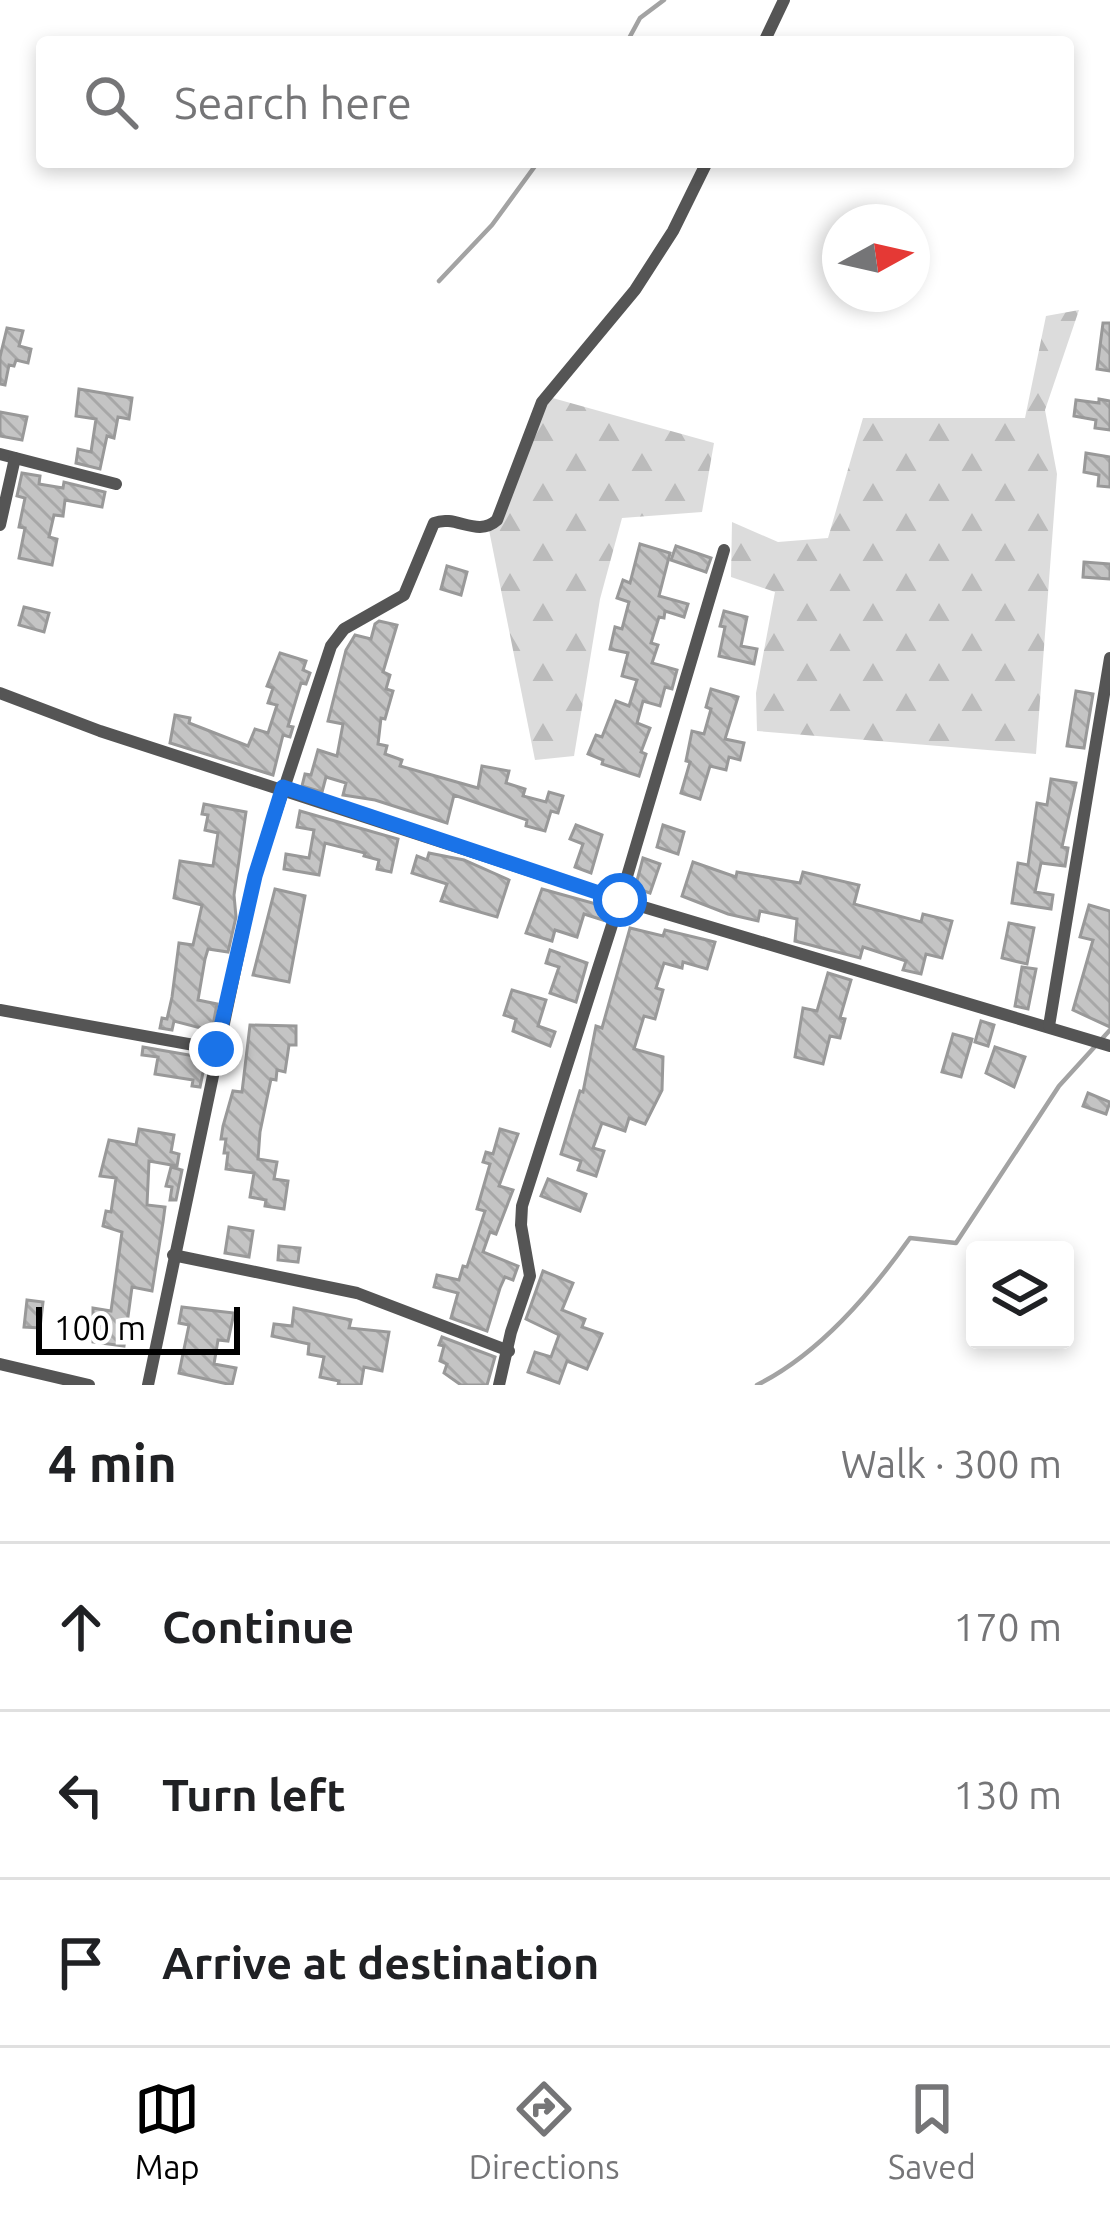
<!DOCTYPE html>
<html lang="en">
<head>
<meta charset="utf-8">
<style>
  :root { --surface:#fff; --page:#f6f6f6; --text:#202124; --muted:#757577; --line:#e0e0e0; --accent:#000 }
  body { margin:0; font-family:Ubuntu,sans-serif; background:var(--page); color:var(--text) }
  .controls { position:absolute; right:36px; bottom:36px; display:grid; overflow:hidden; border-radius:12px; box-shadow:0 6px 18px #0003 }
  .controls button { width:108px; height:108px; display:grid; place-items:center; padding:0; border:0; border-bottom:3px solid var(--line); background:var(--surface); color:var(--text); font:60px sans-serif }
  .compass { position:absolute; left:822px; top:204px; width:108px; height:108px; border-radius:50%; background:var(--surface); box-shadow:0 6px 18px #0003; rotate:82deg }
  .scale { position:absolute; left:36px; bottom:30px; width:204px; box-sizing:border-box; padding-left:12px; border:6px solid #000; border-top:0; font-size:33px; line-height:42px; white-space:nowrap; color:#000; -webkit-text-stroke:9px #fff; paint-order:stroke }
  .stop { position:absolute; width:36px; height:36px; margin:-27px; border:9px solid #1a73e8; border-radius:50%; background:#fff }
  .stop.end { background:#1a73e8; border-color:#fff; box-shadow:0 3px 12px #0008 }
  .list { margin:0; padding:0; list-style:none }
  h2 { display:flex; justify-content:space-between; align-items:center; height:156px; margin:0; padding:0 48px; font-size:51px }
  h2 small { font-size:39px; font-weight:400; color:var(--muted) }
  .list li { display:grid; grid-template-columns:78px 1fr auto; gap:36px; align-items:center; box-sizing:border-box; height:168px; padding:0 48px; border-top:3px solid var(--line) }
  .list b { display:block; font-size:45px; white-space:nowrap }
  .list em { font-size:39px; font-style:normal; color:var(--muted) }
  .icon { flex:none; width:66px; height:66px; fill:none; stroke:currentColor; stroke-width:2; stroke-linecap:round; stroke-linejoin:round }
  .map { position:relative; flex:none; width:1110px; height:1385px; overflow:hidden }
  .search { position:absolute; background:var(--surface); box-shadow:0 6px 18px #0003; left:36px; right:36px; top:36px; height:132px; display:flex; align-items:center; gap:30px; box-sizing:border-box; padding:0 42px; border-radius:12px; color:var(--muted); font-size:45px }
  .sheet { height:660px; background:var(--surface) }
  nav { display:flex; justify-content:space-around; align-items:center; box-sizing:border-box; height:168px; border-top:3px solid var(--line); background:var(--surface); font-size:33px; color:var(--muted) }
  nav a { display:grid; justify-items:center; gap:6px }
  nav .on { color:var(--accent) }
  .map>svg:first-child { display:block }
  .forest { fill:url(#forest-firs) }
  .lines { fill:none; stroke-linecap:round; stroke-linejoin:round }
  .stream { stroke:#a3a3a3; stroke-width:4.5 }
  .building { fill:url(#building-back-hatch); stroke:#999; stroke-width:3 }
  .minor { stroke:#555; stroke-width:12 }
  .route { stroke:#1a73e8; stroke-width:15 }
</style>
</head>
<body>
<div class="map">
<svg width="1110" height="1385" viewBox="0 0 1110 1385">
  <defs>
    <pattern id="forest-firs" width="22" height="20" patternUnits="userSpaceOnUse" patternTransform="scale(3)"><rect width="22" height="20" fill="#dcdcdc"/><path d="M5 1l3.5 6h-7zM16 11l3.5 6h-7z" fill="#bbb"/></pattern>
    <pattern id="building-back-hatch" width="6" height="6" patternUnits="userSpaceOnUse" patternTransform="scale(3)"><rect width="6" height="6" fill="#c4c4c4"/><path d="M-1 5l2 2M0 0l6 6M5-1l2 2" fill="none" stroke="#a7a7a7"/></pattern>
  </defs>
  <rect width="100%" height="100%" fill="#fff"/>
  <!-- forest -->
  <g class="forest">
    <path d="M1079,310L1045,410L1057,474L1036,754L757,731L756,693L775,592L731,577L732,522L778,542L828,538L863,418H1025L1046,316Z"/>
    <path d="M549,397L714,443L702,512L622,518L600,599L574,756L535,760L488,525Z"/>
  </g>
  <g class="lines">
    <!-- stream -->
    <g class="stream">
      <path d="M627,42L640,18L664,0"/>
      <path d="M439,281L492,225L538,162"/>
      <path d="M757,1385C819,1354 870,1294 910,1238L956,1243L1059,1086L1110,1030"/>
    </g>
  </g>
  <!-- building -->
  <g class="building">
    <path d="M1103,323H1110V371L1097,369Z"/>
    <path d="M7,328L23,331L19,346L31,349L28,363L16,360L14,366L9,365L5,385L0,384V357Z"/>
    <path d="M79,389L132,398L129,419L118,417L114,438L107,436L100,469L76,463L78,449L91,452L96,419L76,416Z"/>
    <path d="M1099,399L1110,401V430L1095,428L1096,420L1074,416L1076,400L1099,403Z"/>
    <path d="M0,412L27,417L22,440L0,436Z"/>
    <path d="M1086,453L1110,457V487L1098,486L1099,475L1084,472Z"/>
    <path d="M22,473L40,476L39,484L63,488L64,482L105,492L102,507L65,500L63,516L54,515L49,537L57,539L52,565L19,558L25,528L19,527L25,498L17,496Z"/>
    <path d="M640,544L670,553L659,596L688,604L684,617L665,611L664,618L659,617L651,643L658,645L652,663L677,670L672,689L665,687L660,706L643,701L637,723L650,728L641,752L646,754L639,776L602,764L603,760L588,754L596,735L602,737L616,701L629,706L637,680L622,676L628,653L610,649L615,627L622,629L629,602L617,598L623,580L630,583Z"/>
    <path d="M676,546L711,558L706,572L671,560Z"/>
    <path d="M1084,562L1110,564V579L1083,577Z"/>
    <path d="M447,566L467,572L461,595L441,589Z"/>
    <path d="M24,607L49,613L44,632L19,625Z"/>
    <path d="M724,611L747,617L741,646L757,649L754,664L719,656L725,627L720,626Z"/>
    <path d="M379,621L397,625L383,672L390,675L386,689L393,691L385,719L381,718L378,744L387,746L385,754L402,760L400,766L478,788L482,766L509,771L506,783L525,789L523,796L546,802L549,792L563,796L558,813L551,811L545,831L526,826L527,820L454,795L447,823L375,800L343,795L346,783L326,777L322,792L302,786L305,774L311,775L318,750L337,756L343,724L328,721L346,650L355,635L371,639L375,624Z"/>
    <path d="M280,653L306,661L303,670L310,673L306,684L301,683L288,726L293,727L290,737L283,735L273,775L170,743L175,715L190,718L189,723L248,746L255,729L268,733L277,705L268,703L273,688L267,686Z"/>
    <path d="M711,689L738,697L725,739L744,743L740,760L729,757L726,770L710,766L700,799L681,793L690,762L686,761L692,731L704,734L711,709L706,707Z"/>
    <path d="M1076,691L1093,694L1084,748L1067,746Z"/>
    <path d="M1051,779L1076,783L1062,847L1068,848L1065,866L1041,863L1035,892L1053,895L1051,909L1012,903L1018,863L1028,865L1037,803L1047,805Z"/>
    <path d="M204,804L246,812L234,895L236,917L228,952L208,949L205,959L198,1000L217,1004L212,1031L174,1021L172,1030L160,1028L162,1018L167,1019L172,997L179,943L193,945L202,905L174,898L180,861L213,866L218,833L205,830L208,815L202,814Z"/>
    <path d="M300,811L398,839L391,872L377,869L379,860L364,856L365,853L325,843L319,875L284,869L286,854L309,858L314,830L297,827Z"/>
    <path d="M576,825L602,835L591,873L575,867L583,844L570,839Z"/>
    <path d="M663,825L684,832L678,854L657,847Z"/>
    <path d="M429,853L464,860L509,880L497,917L441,901L447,884L412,873L417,856L427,860Z"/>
    <path d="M643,858L660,864L650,893L635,888Z"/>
    <path d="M693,862L736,877L737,872L800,883L803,872L859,885L854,904L921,922L923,914L952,921L942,958L926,954L921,974L903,970L906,961L863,947L860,958L795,941L797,919L760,911L758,921L728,914L682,896Z"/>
    <path d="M275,889L305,896L289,982L253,975Z"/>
    <path d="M542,889L607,907L603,920L584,914L577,937L555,930L552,941L526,933Z"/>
    <path d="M1089,905L1110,911V1027L1073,1010L1093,940L1080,937Z"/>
    <path d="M1009,923L1034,928L1027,964L1002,958Z"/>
    <path d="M630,928L663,936L665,930L715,942L707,969L683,962L682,968L664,963L656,988L663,990L655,1019L644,1016L634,1049L663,1057L662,1090L645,1124L629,1118L625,1131L602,1123L593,1148L604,1151L596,1176L578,1170L581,1161L561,1154L580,1091L583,1092L596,1026L602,1028Z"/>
    <path d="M550,950L587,963L576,1002L550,993L559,967L546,963Z"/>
    <path d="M1022,967L1036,969L1028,1009L1015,1006Z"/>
    <path d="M828,973L851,980L840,1018L845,1019L840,1038L830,1036L823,1064L795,1057L803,1008L817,1011Z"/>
    <path d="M512,990L546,1000L538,1026L555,1032L550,1046L513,1031L516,1019L504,1015Z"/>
    <path d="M981,1021L994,1025L988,1046L975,1042Z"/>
    <path d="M250,1025L296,1026V1045H289L285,1072L277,1070L276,1080L271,1079L260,1132L258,1159L277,1162L274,1179L288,1181L284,1209L265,1206L266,1200L250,1197L254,1173L226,1169L228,1153H224L226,1139H221L223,1126L233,1091L242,1092Z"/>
    <path d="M953,1034L972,1039L961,1077L942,1072Z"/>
    <path d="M143,1047L206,1058L200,1087L192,1086L193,1080L155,1074L158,1057L142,1055Z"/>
    <path d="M995,1047L1025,1057L1014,1087L986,1073Z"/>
    <path d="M1088,1093L1110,1102L1106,1114L1083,1106Z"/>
    <path d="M139,1129L174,1135L171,1152L179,1154L177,1166L149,1161L147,1205L165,1207L163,1222L152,1291L132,1287L124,1346L93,1342V1308L111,1311L122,1232L103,1226L106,1211L111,1212L116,1178L100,1176L109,1140L136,1145Z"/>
    <path d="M500,1129L518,1134L499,1186L513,1190L496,1234L490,1232L483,1252L518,1266L513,1280L505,1277L500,1288L487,1331L451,1318L458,1293L434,1287L437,1275L459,1280L463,1266L467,1267L485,1211L477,1209L490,1164L483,1162L486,1152L493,1154Z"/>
    <path d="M171,1167L182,1170L176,1200H170L172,1187L166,1186Z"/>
    <path d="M548,1179L586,1194L580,1211L541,1196Z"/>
    <path d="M229,1227L253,1231L249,1257L225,1253Z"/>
    <path d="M279,1246L300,1248L298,1262L278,1260Z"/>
    <path d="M543,1271L573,1283L562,1310L585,1319L582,1327L602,1334L587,1369L567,1361L559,1383L528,1372L535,1352L551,1357L559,1335L526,1319Z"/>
    <path d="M27,1300L43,1302L40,1328L24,1327Z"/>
    <path d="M182,1307L234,1313L228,1341L218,1340L214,1364L236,1368L232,1385L179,1373L189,1325L179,1323Z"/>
    <path d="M294,1308L351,1320L349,1328L389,1332L382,1371L364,1367L361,1385H338L339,1381L320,1377L324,1357L308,1354L309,1344L272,1336L274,1324L292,1326Z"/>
    <path d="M442,1337L495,1357L487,1385H461L444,1373L447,1364L440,1361L444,1346L439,1345Z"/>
  </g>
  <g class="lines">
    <!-- minor -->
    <g class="minor">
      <path d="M764,42L784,0"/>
      <path d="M0,454L116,484"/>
      <path d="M0,525L15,458"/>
      <path d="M0,693L100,731L620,900L1110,1046"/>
      <path d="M0,1010L216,1049"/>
      <path d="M1049,1026L1110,658"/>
      <path d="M173,1255L357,1293L509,1351"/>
      <path d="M0,1364L89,1385"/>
      <path d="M148,1385L255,876L331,646L344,629L404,595L434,523C456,514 477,538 497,520L542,402L635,290L673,231L707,162"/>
      <path d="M499,1385L511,1332L530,1276L521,1225L522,1206L620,900L724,550"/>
    </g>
  </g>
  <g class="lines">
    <!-- route -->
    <path class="route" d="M216,1049L255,876L283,787L620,900"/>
  </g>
</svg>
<div class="controls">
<button><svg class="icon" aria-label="layers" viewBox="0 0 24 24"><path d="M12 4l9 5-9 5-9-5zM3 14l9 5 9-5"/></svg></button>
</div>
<svg class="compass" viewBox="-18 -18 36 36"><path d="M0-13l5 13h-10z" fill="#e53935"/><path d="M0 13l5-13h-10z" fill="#757577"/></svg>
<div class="scale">100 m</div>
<div class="stop" style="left:620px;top:900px"></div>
<div class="stop end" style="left:216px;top:1049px"></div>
<div class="search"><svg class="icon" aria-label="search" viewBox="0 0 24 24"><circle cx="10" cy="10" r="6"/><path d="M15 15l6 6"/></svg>Search here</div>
</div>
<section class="sheet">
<h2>4 min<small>Walk · 300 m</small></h2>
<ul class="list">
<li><svg class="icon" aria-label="ahead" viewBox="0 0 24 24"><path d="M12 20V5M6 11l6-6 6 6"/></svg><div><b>Continue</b></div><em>170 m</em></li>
<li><svg class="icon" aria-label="left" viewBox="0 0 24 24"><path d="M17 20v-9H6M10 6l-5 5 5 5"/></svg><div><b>Turn left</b></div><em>130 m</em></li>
<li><svg class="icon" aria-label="arrive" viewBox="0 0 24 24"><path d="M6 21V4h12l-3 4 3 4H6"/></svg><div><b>Arrive at destination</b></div></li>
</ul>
</section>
<nav>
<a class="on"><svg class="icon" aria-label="map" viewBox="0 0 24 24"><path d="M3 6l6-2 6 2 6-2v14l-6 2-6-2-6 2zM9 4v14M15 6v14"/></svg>Map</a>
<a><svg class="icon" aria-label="directions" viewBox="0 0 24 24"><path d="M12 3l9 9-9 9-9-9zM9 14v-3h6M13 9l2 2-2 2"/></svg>Directions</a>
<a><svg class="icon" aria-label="saved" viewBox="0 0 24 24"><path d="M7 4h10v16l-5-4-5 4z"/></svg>Saved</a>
</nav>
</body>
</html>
